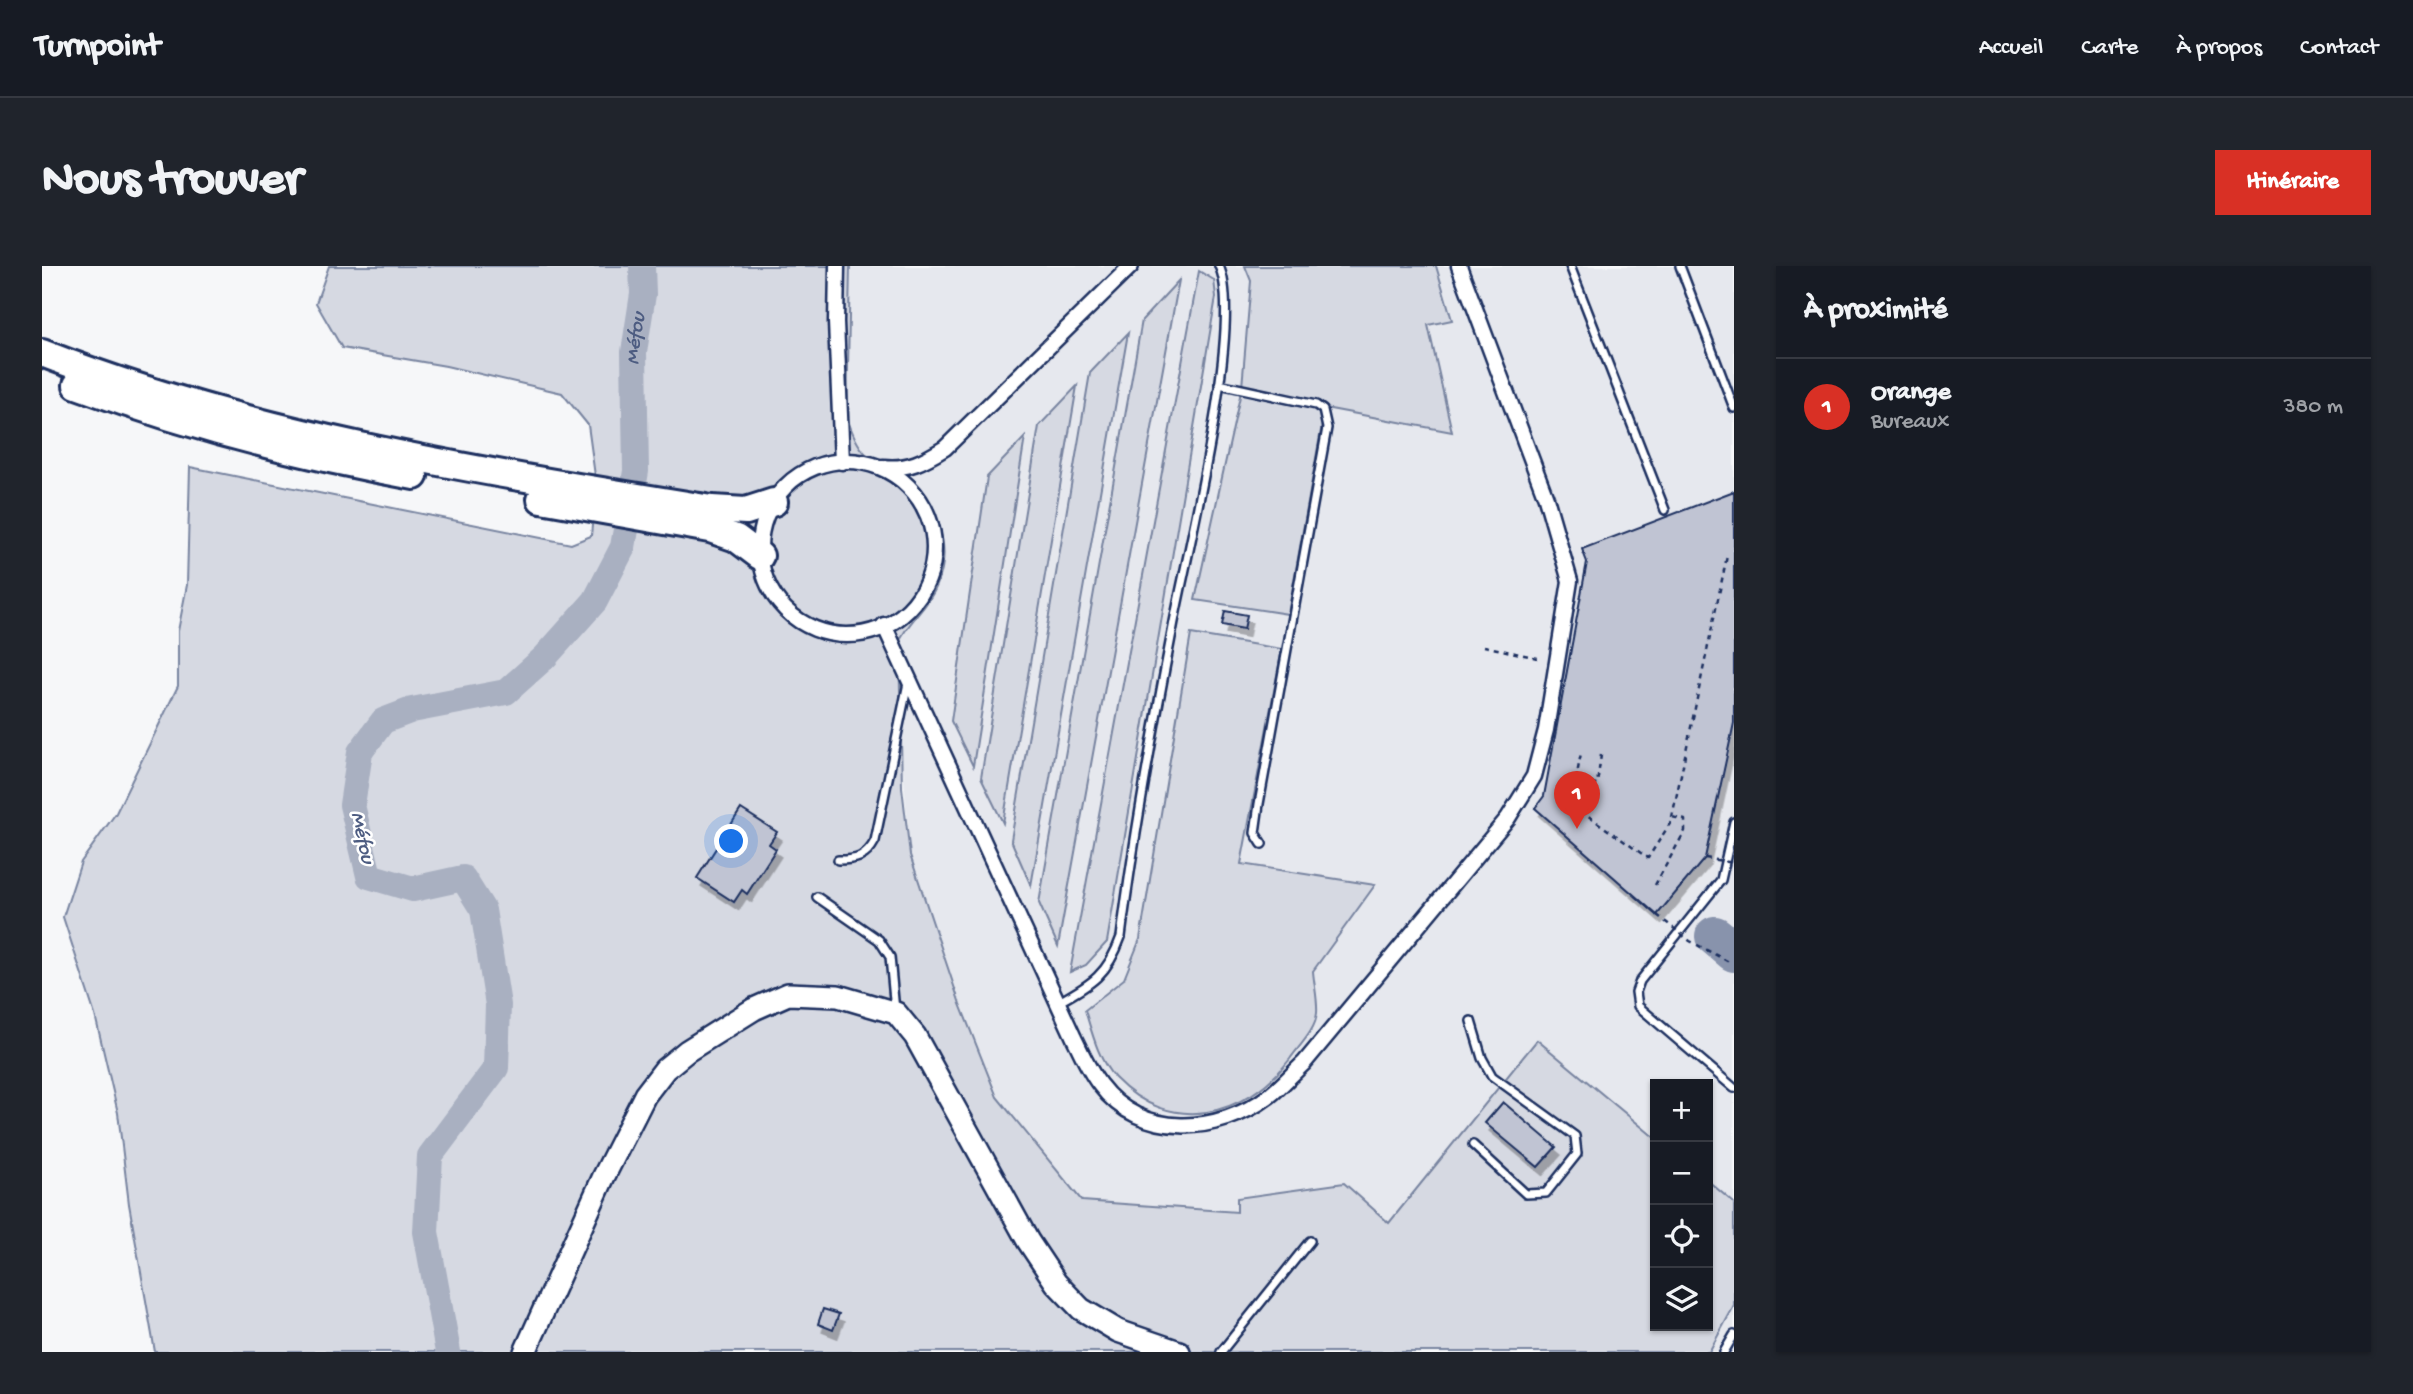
<!DOCTYPE html>
<html lang="fr">
<head>
<meta charset="utf-8">
<style>
  :root { --surface:#171b24; --page:#20242c; --text:#f1f3f6; --muted:#9ea1a6; --line:#363941; --accent:#d93025 }
  body { margin:0; font-family:"Gochi Hand",sans-serif; background:var(--page); color:var(--text) }
  .controls { position:absolute; right:21px; bottom:21px; display:grid; overflow:hidden; border-radius:0px; box-shadow:0 2px 5px #0004 }
  .controls button { width:63px; height:63px; display:grid; place-items:center; padding:0; border:0; border-bottom:2px solid var(--line); background:var(--surface); color:var(--text); font:35px sans-serif }
  .you { position:absolute; left:690px; top:576px; width:24px; height:24px; margin:-18px; border:5px solid #fff; border-radius:50%; background:#1a73e8; box-shadow:0 0 0 10px #1a73e833 }
  .badge { display:grid; place-items:center; width:46px; height:46px; border-radius:50%; background:var(--accent); color:#fff; font-size:23px; font-weight:700 }
  .pin { position:absolute; translate:-50% -58px; filter:drop-shadow(0 2px 4px #0008) }
  .pin::after { content:''; position:absolute; top:37px; width:24px; height:21px; background:inherit; clip-path:polygon(0 0,100% 0,50% 100%) }
  .list { margin:0; padding:0; list-style:none }
  h2 { display:flex; justify-content:space-between; align-items:center; height:91px; margin:0; padding:0 28px; font-size:30px }
  h2 small { font-size:23px; font-weight:400; color:var(--muted) }
  .list li { display:grid; grid-template-columns:46px 1fr auto; gap:21px; align-items:center; box-sizing:border-box; height:98px; padding:0 28px; border-top:2px solid var(--line) }
  .list b { display:block; font-size:26px; white-space:nowrap }
  .list p { margin:0; font-size:23px; white-space:nowrap; color:var(--muted) }
  .list em { font-size:23px; font-style:normal; color:var(--muted) }
  .icon { flex:none; width:38px; height:38px; fill:none; stroke:currentColor; stroke-width:2; stroke-linecap:round; stroke-linejoin:round }
  .map { position:relative; flex:none; width:1692px; height:1086px; overflow:hidden; border-radius:0px }
  header { display:flex; align-items:center; gap:42px; box-sizing:border-box; height:98px; padding:0 35px; background:var(--surface); border-bottom:2px solid var(--line) }
  header strong { font-size:33px }
  nav { display:flex; gap:38px; margin-inline-start:auto; font-size:24px }
  .intro { display:flex; align-items:center; justify-content:space-between; box-sizing:border-box; height:168px; padding:0 42px }
  h1 { margin:0; font-size:49px }
  .button { padding:18px 32px; border-radius:0px; background:var(--accent); color:#fff; font-size:24px; font-weight:700 }
  main { display:flex; gap:42px; padding:0 42px }
  aside { flex:1; background:var(--surface); border-radius:0px; box-shadow:0 2px 5px #0004 }
  .map>svg:first-child { display:block }
  .built { fill:#e6e8ee }
  .green { fill:#d6d9e2; stroke:#7884a0; stroke-width:2 }
  .lines { fill:none; stroke-linecap:round; stroke-linejoin:round }
  .river { stroke:#a9b0c1; stroke-width:26 }
  .taxiway { stroke:#8893ac; stroke-width:40 }
  .building { fill:#c0c4d3; stroke:#1b2f5e; stroke-width:2; filter:url(#shadow) }
  .service-casing { stroke:#1b2f5e; stroke-width:12 }
  .minor-casing { stroke:#1b2f5e; stroke-width:19 }
  .secondary-casing { stroke:#1b2f5e; stroke-width:26 }
  .motorway-casing { stroke:#1b2f5e; stroke-width:32 }
  .path { stroke:#1b2f5e; stroke-width:2.5; stroke-dasharray:5 5; stroke-linecap:butt }
  .service { stroke:#fff; stroke-width:7 }
  .minor { stroke:#fff; stroke-width:14 }
  .secondary { stroke:#fff; stroke-width:21 }
  .motorway { stroke:#fff; stroke-width:26 }
  .path-bridge { stroke:#1b2f5e; stroke-width:2.5; stroke-dasharray:5 5; stroke-linecap:butt }
  .labels { text-anchor:middle; dominant-baseline:central; stroke-width:5; stroke-linejoin:round; paint-order:stroke }
  .water-label { font-size:21px; font-style:italic; fill:#4d5c81; stroke:#fff }
</style>
</head>
<body>
<header>
<strong>Turnpoint</strong>
<nav><a>Accueil</a><a>Carte</a><a>À propos</a><a>Contact</a></nav>
</header>
<div class="intro"><h1>Nous trouver</h1><a class="button">Itinéraire</a></div>
<main>
<div class="map">
<svg width="1692" height="1086" viewBox="0 0 1692 1086">
  <defs>
    <filter id="shadow"><feDropShadow dx="4.5" dy="8" stdDeviation="0" flood-color="#0004"/></filter>
  </defs>
  <rect width="100%" height="100%" fill="#f6f7f9"/>
  <filter id="ink" filterUnits="userSpaceOnUse"><feTurbulence type="fractalNoise" baseFrequency=".0143" numOctaves="2"/><feDisplacementMap in="SourceGraphic" scale="14" xChannelSelector="R" yChannelSelector="G"/><feConvolveMatrix kernelMatrix="1 2 1 2 8 2 1 2 1" color-interpolation-filters="sRGB"/></filter>
  <g filter="url(#ink)">
    <!-- built -->
    <g class="built">
      <path d="M808,0H1692V937L1666,915V818H1613V872L1495,775L1347,958L1195,932V946L1041,935L955,831L918,738L868,589L859,479L857,376L861,366L847,201L825,189L812,171L805,151Z"/>
      <path d="M1692,1040V1086H1667Z"/>
    </g>
    <!-- green -->
    <g class="green">
      <path d="M287,0H808L805,151C809,164 814,178 824,188C831,194 841,196 848,201C886,228 915,271 895,319C886,342 866,355 857,376L860,521L868,589L918,738L955,831L1040,935L1195,946V932L1302,917L1347,957L1495,774L1613,872V1060H1666V915L1692,937V1040L1667,1086H113L87,938L76,847L53,749L21,651L39,596L74,547L136,420V365L145,319L148,201L529,278L549,270L554,217L546,159L520,127L404,100L300,82L274,37Z"/>
      <path d="M1203,0H1394L1410,54L1386,59L1410,166L1283,142L1246,348L1153,334L1200,121L1209,15Z"/>
      <path d="M1157,5L1172,14L1174,31L1065,676L1044,699L1028,706Z"/>
      <path d="M1137,14L1016,680L997,637L1100,54Z"/>
      <path d="M1086,67L989,620L969,574L1048,107Z"/>
      <path d="M1035,120L961,557L939,512L997,160Z"/>
      <path d="M983,171L931,500L909,455L945,211Z"/>
      <path d="M1149,368L1240,383L1199,598L1333,619L1271,705C1272,719 1276,734 1275,747C1274,764 1257,780 1248,793C1203,851 1129,870 1073,812C1057,795 1050,767 1043,744L1082,713L1098,673Z"/>
    </g>
    <g class="lines">
      <!-- river -->
      <path class="river" id="s1" d="M406,1086L384,966L388,890L454,802L456,739L441,644L421,612L371,623L327,610L310,539L318,486L341,455L370,444L464,426L503,391L553,335L581,281L594,205L592,86L601,28L600,0"/>
      <!-- taxiway -->
      <path class="taxiway" d="M1673,670L1692,686"/>
    </g>
    <!-- building -->
    <g class="building">
      <path d="M1692,225V457L1663,592L1615,649L1493,542L1502,530L1545,296L1540,283Z"/>
      <path d="M1183,345L1205,349L1202,363L1180,359Z"/>
      <path d="M699,543L735,566L727,578L734,583L705,628L700,624L692,636L655,612Z"/>
      <path d="M1461,836L1514,881L1496,901L1443,857Z"/>
      <path d="M781,1043L797,1048L791,1064L776,1058Z"/>
    </g>
    <g class="lines">
      <!-- service casing -->
      <g class="service-casing">
        <g id="service">
          <path d="M1528,0L1623,244"/>
          <path d="M1638,0L1692,142"/>
          <path d="M1177,118L1274,139L1281,144L1285,162L1217,538L1213,567L1220,578"/>
          <path d="M1692,556L1679,614L1598,715L1594,726L1596,740L1692,822"/>
          <path d="M796,594C814,594 824,592 833,575L866,417"/>
          <path d="M775,631L837,674L848,691L853,745"/>
          <path d="M1017,736C1050,718 1066,708 1079,671C1092,568 1111,464 1131,361C1144,291 1203,55 1177,0"/>
          <path d="M1429,755L1440,792L1450,810L1533,870L1535,888L1504,927L1484,928L1431,879"/>
          <path d="M1179,1086L1268,975"/>
          <path d="M1682,1086L1692,1069"/>
        </g>
      </g>
      <!-- minor casing -->
      <g class="minor-casing">
        <g id="minor">
          <path d="M795,0L794,56L800,196"/>
          <circle cx="805" cy="282" r="87"/>
          <path d="M841,201C866,204 882,195 903,182L1089,0"/>
          <path d="M842,359L1032,772C1040,788 1047,805 1058,819C1099,874 1177,868 1227,830C1239,821 1250,808 1262,797L1466,552L1492,510L1504,464L1528,315L1504,232L1417,0"/>
        </g>
      </g>
      <!-- secondary casing -->
      <g class="secondary-casing">
        <path id="secondary" d="M483,1086L562,910L603,829L623,803L645,785L712,743L746,728L796,730L854,747L873,770L986,975L1014,1017L1039,1043L1076,1065L1137,1086"/>
      </g>
      <!-- motorway casing -->
      <g class="motorway-casing">
        <g id="motorway">
          <path d="M0,87C215,171 443,206 670,243L704,245L732,236"/>
          <path d="M35,119C145,160 256,189 372,210"/>
          <path d="M499,233L668,263L694,272L718,290"/>
        </g>
      </g>
      <!-- path -->
      <g class="path">
        <path d="M1442,380L1500,393"/>
        <path d="M1559,489L1555,518L1534,514L1525,535L1606,592L1629,556L1685,290"/>
        <path d="M1534,514L1539,487"/>
        <path d="M1613,619L1643,565V554L1630,551"/>
      </g>
      <!-- service -->
      <use href="#service" class="service"/>
      <!-- minor -->
      <use href="#minor" class="minor"/>
      <!-- secondary -->
      <use href="#secondary" class="secondary"/>
      <!-- motorway -->
      <use href="#motorway" class="motorway"/>
      <!-- path-bridge -->
      <g class="path-bridge">
        <path d="M1663,592L1692,597"/>
        <path d="M1615,649L1648,675L1687,696"/>
      </g>
    </g>
  </g>
  <g class="labels">
    <!-- water labels -->
    <g class="water-label">
      <text stroke="none"><textPath href="#s1" startOffset="1292">Méfou</textPath></text>
      <text transform="translate(319 572) rotate(77)">Méfou</text>
    </g>
  </g>
</svg>
<div class="controls">
<button>+</button>
<button>−</button>
<button><svg class="icon" aria-label="locate" viewBox="0 0 24 24"><circle cx="12" cy="12" r="6"/><path d="M12 2v4M12 18v4M2 12h4M18 12h4"/></svg></button>
<button><svg class="icon" aria-label="layers" viewBox="0 0 24 24"><path d="M12 4l9 5-9 5-9-5zM3 14l9 5 9-5"/></svg></button>
</div>
<div class="you"></div>
<div class="pin badge" style="left:1535px;top:563px">1</div>
</div>
<aside>
<h2>À proximité<small></small></h2>
<ul class="list">
<li><span class="badge">1</span><div><b>Orange</b><p>Bureaux</p></div><em>380 m</em></li>
</ul>
</aside>
</main>
</body>
</html>
